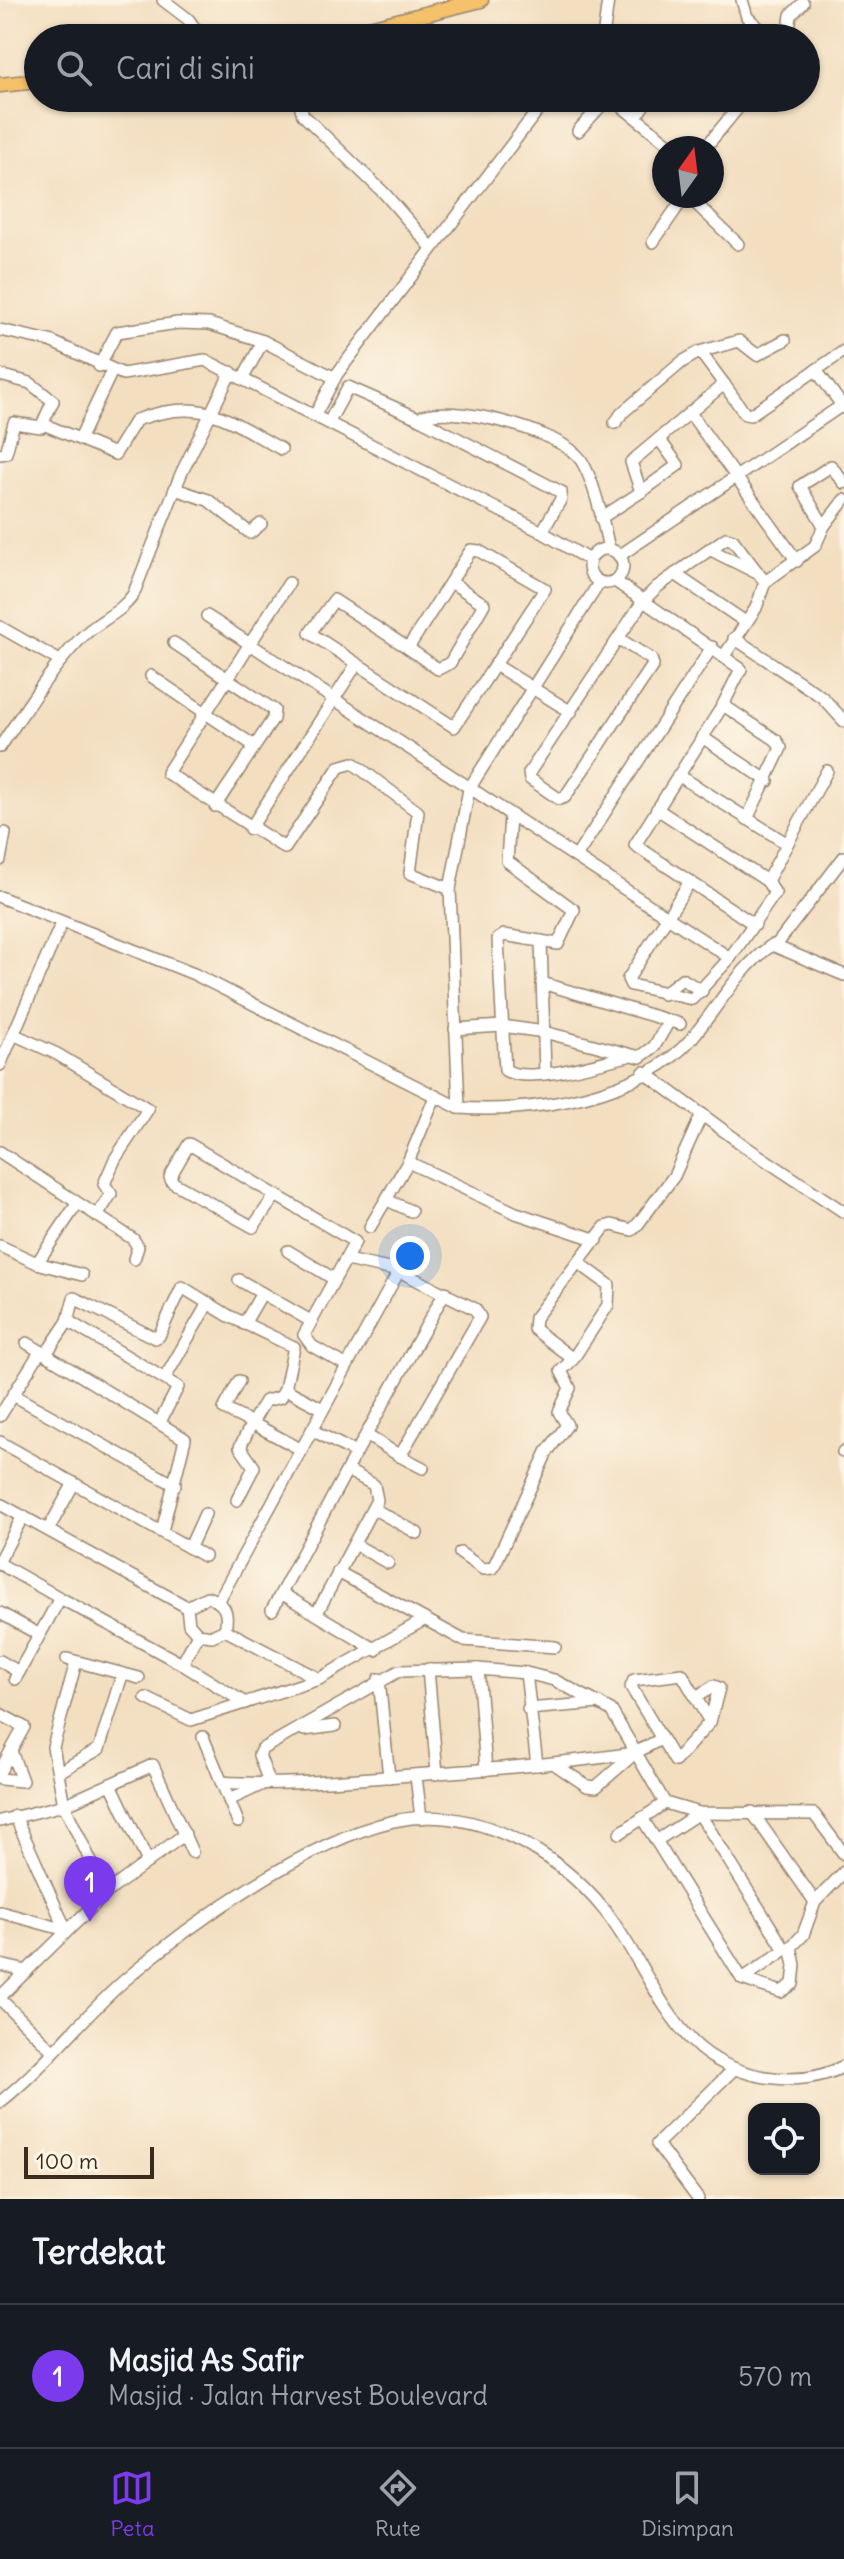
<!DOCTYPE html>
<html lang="id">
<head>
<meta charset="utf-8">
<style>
  :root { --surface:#171b24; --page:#242831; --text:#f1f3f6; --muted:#9ea1a6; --line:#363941; --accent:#7c3aed }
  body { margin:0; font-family:Delius,sans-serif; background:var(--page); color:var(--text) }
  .controls { position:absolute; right:24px; bottom:24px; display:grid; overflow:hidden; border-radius:16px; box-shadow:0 2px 6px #0004 }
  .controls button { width:72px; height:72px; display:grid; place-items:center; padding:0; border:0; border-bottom:2px solid var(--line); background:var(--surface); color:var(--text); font:40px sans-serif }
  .compass { position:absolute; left:652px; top:136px; width:72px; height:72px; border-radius:50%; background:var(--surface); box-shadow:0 2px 6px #0004; rotate:14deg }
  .scale { position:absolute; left:24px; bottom:20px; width:130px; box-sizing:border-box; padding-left:8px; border:4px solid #3b2a1e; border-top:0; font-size:22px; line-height:28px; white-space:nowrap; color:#3b2a1e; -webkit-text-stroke:6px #fcf5e5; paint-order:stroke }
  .you { position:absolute; left:410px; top:1256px; width:28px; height:28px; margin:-20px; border:6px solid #fff; border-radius:50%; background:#1a73e8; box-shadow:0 0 0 12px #1a73e833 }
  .badge { display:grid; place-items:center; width:52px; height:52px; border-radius:50%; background:var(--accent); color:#fff; font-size:26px; font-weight:700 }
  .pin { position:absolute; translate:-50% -66px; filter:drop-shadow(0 2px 4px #0008) }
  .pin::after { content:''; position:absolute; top:42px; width:28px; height:24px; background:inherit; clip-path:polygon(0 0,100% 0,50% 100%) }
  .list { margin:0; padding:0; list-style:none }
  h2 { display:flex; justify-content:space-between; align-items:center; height:104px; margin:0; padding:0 32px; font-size:34px }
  h2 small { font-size:26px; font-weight:400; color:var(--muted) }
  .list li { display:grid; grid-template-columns:52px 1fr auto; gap:24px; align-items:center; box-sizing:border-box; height:144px; padding:0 32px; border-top:2px solid var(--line) }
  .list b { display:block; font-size:30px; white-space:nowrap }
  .list p { margin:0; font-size:26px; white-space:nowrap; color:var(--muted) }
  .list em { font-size:26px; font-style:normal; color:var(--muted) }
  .icon { flex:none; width:44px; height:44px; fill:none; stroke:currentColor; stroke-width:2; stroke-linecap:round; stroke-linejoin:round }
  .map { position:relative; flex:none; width:844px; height:2199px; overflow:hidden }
  .search { position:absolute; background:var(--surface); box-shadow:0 2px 6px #0004; left:24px; right:24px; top:24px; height:88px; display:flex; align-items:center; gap:20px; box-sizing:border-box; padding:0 28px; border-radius:44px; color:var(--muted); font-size:30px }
  .sheet { height:248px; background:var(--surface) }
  nav { display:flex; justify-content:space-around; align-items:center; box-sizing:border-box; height:112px; border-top:2px solid var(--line); background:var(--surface); font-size:22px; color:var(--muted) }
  nav a { display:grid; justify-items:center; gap:4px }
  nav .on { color:var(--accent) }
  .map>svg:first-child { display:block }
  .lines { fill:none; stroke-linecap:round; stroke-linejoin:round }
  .minor-casing { stroke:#97846f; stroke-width:14 }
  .major-casing { stroke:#97846f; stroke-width:17 }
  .minor { stroke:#fff; stroke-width:11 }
  .major { stroke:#f5c16b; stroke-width:14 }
</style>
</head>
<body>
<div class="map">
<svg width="844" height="2199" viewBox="0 0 844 2199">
  <rect width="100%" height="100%" fill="#fcf5e5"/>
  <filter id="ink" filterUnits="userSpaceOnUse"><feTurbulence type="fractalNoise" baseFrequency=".0125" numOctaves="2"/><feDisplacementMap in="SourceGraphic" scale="16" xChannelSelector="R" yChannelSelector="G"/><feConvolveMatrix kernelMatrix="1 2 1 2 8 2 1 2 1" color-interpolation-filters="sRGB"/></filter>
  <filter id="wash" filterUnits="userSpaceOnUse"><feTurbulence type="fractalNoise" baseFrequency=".006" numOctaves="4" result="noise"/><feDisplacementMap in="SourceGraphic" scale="32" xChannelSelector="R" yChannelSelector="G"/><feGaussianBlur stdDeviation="1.8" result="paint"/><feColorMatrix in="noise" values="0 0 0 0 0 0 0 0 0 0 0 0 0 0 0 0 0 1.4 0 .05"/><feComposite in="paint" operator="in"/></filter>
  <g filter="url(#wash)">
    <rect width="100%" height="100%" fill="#f3dec0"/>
  </g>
  <g filter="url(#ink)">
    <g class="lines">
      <!-- minor casing -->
      <g class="minor-casing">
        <g id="minor">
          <path d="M163,0L188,19L202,38"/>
          <path d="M742,0L747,17L770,38"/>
          <path d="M603,38L608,0"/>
          <path d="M788,38L791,15L803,3"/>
          <path d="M298,98L303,115L385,194L432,248"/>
          <path d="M611,98L674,148"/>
          <path d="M636,117L648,98"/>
          <path d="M578,131L608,98"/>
          <path d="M705,148L746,98"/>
          <path d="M688,196L738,244"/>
          <path d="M653,242L685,196"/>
          <path d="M0,330L50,341L123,374L205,360L542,532L589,560"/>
          <path d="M701,353L724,384"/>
          <path d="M99,366L117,332L178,323L209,324L263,341L335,378"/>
          <path d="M816,370L844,408"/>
          <path d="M0,375L30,383L53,401L41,427L14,423L6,453L0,454"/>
          <path d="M243,378L263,341"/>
          <path d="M690,413L797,561"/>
          <path d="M315,415L337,374L547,98"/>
          <path d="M418,418C450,402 560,430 581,460C594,480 604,525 609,549"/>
          <path d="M329,422L348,387L418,418L561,492V499L542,532"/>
          <path d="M615,423L622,413L682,362L699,352L739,341L757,355L785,340"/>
          <path d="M43,424L115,454L136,420C203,396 224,418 281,449"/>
          <path d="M80,438L112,371"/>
          <path d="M175,489L208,500L250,533L261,524"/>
          <path d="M641,492L678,465L659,439"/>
          <path d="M601,518L641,492L631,462L724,384L745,414L750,415L844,351"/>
          <path d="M824,526L800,486L831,466L844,483"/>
          <circle cx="606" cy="566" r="17"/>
          <path d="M709,549L755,572"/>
          <path d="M471,550L479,551L545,589L454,727L310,633L334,600L408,648Z"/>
          <path d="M619,556L844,404"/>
          <path d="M675,574L744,621"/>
          <path d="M615,581L741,669L723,705L635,845L755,925"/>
          <path d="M289,583L167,773L285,848L339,767L353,763L418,812L410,873L450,889"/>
          <path d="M207,616L730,958"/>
          <path d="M0,627L60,661"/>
          <path d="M734,638L822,697L844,721"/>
          <path d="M619,639L651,659L653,665L565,797L559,799L530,779L529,773L643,601L657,587L726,538L733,540L765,582"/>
          <path d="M174,643L274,710L273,719L215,806"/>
          <path d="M408,648L438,669L450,663L484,604L451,582"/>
          <path d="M724,656L756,608L765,582L815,546L824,526L844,500"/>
          <path d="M497,666L571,712"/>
          <path d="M151,676L253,745"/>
          <path d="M723,705L776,740L781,748L747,819"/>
          <path d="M702,737L768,781"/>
          <path d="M0,747C26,709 49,671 81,638C97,621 120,614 133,595L181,474L231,372"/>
          <path d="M678,775L786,843"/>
          <path d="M657,809L767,881L775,893L730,958L692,999L631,985L628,979L689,883"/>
          <path d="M510,816L507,861L574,910L558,944L504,935L498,939L505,1070C529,1085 600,1062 628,1056"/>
          <path d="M250,829L356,665"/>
          <path d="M576,857L712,647"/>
          <path d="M0,860L5,833"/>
          <path d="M767,881L827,771"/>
          <path d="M0,897L194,974L459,1108C531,1114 642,1096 692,1038C717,1008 740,967 772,945L844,975"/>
          <path d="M541,941L545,1074"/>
          <path d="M777,944L844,857"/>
          <path d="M542,983L680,1024"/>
          <path d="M663,994L682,979L702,991"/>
          <path d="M455,1029L502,1026L544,1032L640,1057L654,1047L669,1021"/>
          <path d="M13,1034L57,1054L148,1109L115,1159L104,1184L111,1194L97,1216"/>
          <path d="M0,1065L62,922"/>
          <path d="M644,1072L746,1147L844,1212"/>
          <path d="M459,1108L450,889L469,789L599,583"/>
          <path d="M0,1152L133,1239L138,1247L134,1259"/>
          <path d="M408,1162L516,1213L597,1240"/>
          <path d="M275,1196L253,1227L172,1182L170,1177L189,1144L355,1242L304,1335L312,1346L346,1365"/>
          <path d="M387,1200L411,1211"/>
          <path d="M77,1204L37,1263L82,1275"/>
          <path d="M370,1227L408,1162L435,1097"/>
          <path d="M0,1246L37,1263"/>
          <path d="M288,1251L334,1279"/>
          <path d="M239,1280L309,1320"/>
          <path d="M68,1321L178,1387L160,1422"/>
          <path d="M244,1324L262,1293"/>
          <path d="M27,1343L185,1439L162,1531"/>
          <path d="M46,1354L68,1321L74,1298L155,1338L159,1336L182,1287L229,1316L294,1347L285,1389L323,1409"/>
          <path d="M573,1359L608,1305L609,1285L579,1263"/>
          <path d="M165,1378L207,1305"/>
          <path d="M285,1389L281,1397L265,1401L252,1423L302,1450"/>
          <path d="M13,1395L175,1485"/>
          <path d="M0,1416L40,1352"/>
          <path d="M312,1430L356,1453L445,1292"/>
          <path d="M366,1435L400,1456L480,1317L475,1309L399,1271"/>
          <path d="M0,1442L204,1556"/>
          <path d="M843,1452L844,1451"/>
          <path d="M400,1456L423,1468"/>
          <path d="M237,1500L254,1467L240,1447L252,1423L224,1409L239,1381"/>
          <path d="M0,1504L187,1607"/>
          <path d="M374,1509L417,1533"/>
          <path d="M48,1530L74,1483"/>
          <path d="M354,1544L388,1563"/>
          <path d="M190,1547L205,1514"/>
          <path d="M460,1553L483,1569L493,1568L547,1452L567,1425L559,1412L570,1388L561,1371L573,1359L534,1329L535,1318L605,1227L612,1225L632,1230L638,1224L674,1176L702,1114"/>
          <path d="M0,1559L23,1516"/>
          <path d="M0,1564L60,1598L19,1672"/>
          <path d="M338,1572L463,1640L555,1647"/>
          <path d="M281,1593L376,1650"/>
          <path d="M207,1597C225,1602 229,1612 225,1630L212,1636L198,1634L189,1624L187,1607Z"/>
          <path d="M60,1598L182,1664L245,1703"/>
          <path d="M219,1600L399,1271L346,1260"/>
          <path d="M272,1610L356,1453"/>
          <path d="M0,1613L38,1634"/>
          <path d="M317,1613L377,1500L374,1485L347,1470"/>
          <path d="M225,1630L319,1679L424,1620"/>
          <path d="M67,1659L139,1678"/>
          <path d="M0,1661L19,1672L15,1679"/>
          <path d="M76,1662L53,1747L64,1805L106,1893"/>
          <path d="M182,1664L198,1634"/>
          <path d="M428,1669L437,1774"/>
          <path d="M478,1669L486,1770"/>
          <path d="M526,1673L537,1765"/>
          <path d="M379,1679L389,1777"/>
          <path d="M696,1697L714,1686L719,1688L710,1722L675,1761L631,1687L634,1680L682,1674L710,1722"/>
          <path d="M146,1698L191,1720L319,1679"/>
          <path d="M528,1709L599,1703"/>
          <path d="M0,1714L24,1727L0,1771"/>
          <path d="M304,1730L335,1726"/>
          <path d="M203,1737L238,1822"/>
          <path d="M556,1765L587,1786L596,1787L635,1753L659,1740"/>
          <path d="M59,1772L99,1749L122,1675"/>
          <path d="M416,1776L421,1818"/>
          <path d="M0,1779L22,1781L11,1751"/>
          <path d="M221,1782C275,1786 331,1781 385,1777C469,1771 552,1765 635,1753"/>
          <path d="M269,1782L259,1755L262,1749L399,1671L478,1669L526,1673L554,1680L611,1710L665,1803L699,1813L814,1814L844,1854"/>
          <path d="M111,1784L148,1862"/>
          <path d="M229,1800L261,1785"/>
          <path d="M752,1812L815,1902"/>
          <path d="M15,1816L66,1930"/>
          <path d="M642,1818L742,1979L781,1992L793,1984L795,1965L791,1947L803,1935L815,1902L844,1872"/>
          <path d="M0,1821L64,1805L153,1765L192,1852"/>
          <path d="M620,1833L665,1803"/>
          <path d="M656,1841L699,1813L785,1950L791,1947"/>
          <path d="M0,1912L66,1930"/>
          <path d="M0,1965L27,1971"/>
          <path d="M742,1979L785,1950"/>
          <path d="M0,1997L106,1893L185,1834"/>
          <path d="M0,1999L53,2051"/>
          <path d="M0,2102C46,2066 81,2018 125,1980C192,1922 307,1841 394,1821C474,1804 557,1851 605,1911C637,1951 658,2007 693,2042C729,2078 798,2091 844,2066"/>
          <path d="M698,2199L657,2144L733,2070"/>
        </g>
      </g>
      <!-- major casing -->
      <g class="major-casing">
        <g id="major">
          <path d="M329,38L481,0"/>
          <path d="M0,85L38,81"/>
        </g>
      </g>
      <!-- minor -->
      <use href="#minor" class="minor"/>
      <!-- major -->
      <use href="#major" class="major"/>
    </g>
  </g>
</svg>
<div class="controls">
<button><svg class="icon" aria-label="locate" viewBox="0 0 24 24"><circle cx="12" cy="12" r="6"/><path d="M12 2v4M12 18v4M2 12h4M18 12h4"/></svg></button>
</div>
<svg class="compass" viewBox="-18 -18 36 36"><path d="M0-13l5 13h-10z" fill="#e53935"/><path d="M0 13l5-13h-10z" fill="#9ea1a6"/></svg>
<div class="scale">100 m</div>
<div class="you"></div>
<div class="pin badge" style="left:90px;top:1922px">1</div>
<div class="search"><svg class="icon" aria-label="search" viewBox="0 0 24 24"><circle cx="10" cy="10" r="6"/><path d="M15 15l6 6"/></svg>Cari di sini</div>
</div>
<section class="sheet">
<h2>Terdekat<small></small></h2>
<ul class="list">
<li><span class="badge">1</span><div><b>Masjid As Safir</b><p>Masjid · Jalan Harvest Boulevard</p></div><em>570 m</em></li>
</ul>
</section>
<nav>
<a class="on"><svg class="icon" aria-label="map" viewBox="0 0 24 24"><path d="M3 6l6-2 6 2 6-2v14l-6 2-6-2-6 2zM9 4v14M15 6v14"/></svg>Peta</a>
<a><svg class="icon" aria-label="directions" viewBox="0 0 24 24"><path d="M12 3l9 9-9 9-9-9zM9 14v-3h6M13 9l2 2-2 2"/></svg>Rute</a>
<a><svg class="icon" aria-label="saved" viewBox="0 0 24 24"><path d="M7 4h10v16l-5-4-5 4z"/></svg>Disimpan</a>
</nav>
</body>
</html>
